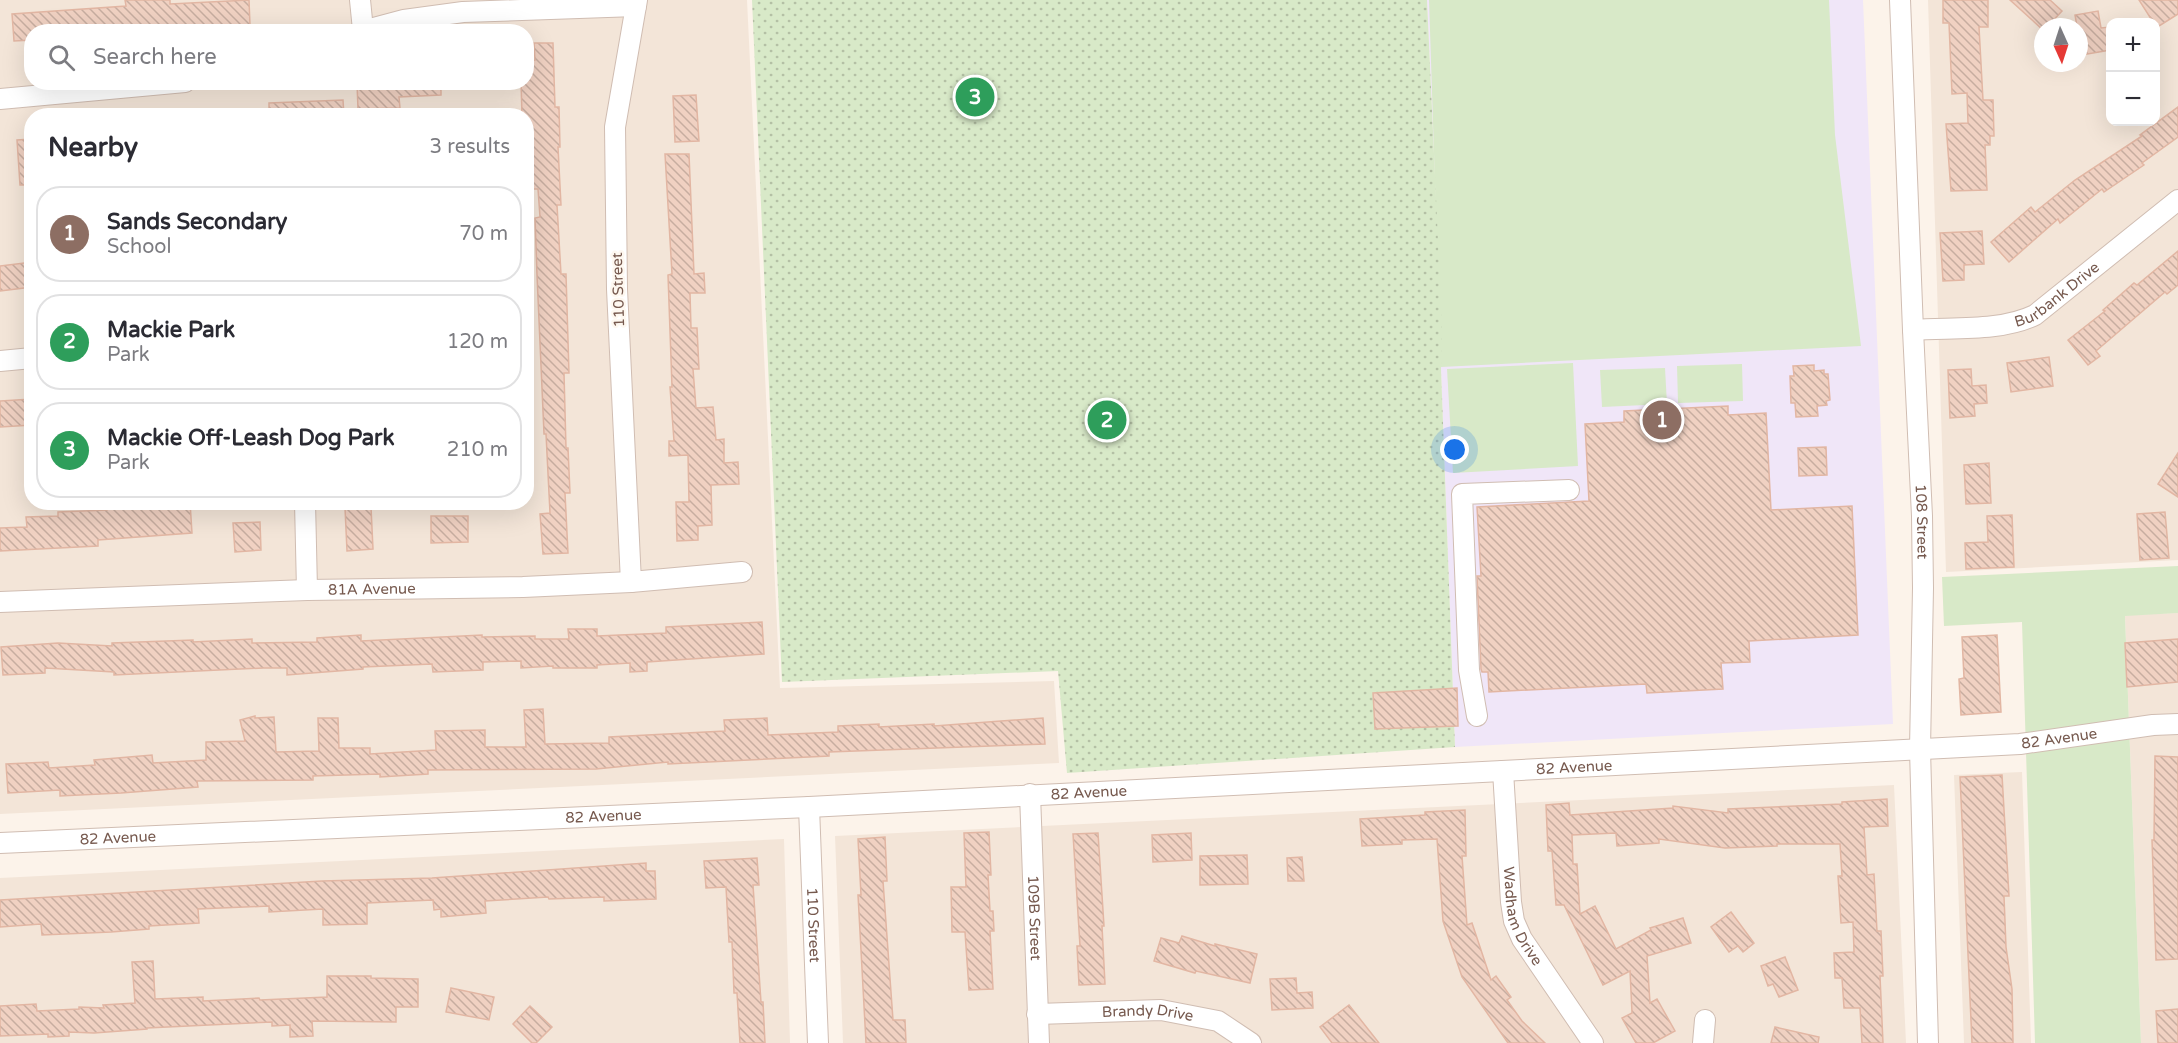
<!DOCTYPE html>
<html lang="en">
<head>
<meta charset="utf-8">
<style>
  :root { --surface:#fff; --page:#f2f2f3; --text:#2b2b33; --muted:#7c7c81; --line:#e1e1e2; --accent:#d93025 }
  body { margin:0; font-family:"Varela Round",sans-serif; background:var(--page); color:var(--text) }
  .controls { position:absolute; right:18px; top:18px; display:grid; overflow:hidden; border-radius:12px; box-shadow:0 6px 24px #0002 }
  .controls button { width:54px; height:54px; display:grid; place-items:center; padding:0; border:0; border-bottom:2px solid var(--line); background:var(--surface); color:var(--text); font:30px sans-serif }
  .compass { position:absolute; left:2034px; top:18px; width:54px; height:54px; border-radius:50%; background:var(--surface); box-shadow:0 6px 24px #0002; rotate:177deg }
  .you { position:absolute; left:1455px; top:450px; width:21px; height:21px; margin:-15px; border:4px solid #fff; border-radius:50%; background:#1a73e8; box-shadow:0 0 0 9px #1a73e833 }
  .badge { display:grid; place-items:center; width:39px; height:39px; border-radius:50%; background:var(--accent); color:#fff; font-size:20px; font-weight:700 }
  .pin { position:absolute; translate:-50% -50%; border:3px solid #fff; box-shadow:0 2px 6px #0006 }
  .list { margin:0; padding:0; list-style:none }
  h2 { display:flex; justify-content:space-between; align-items:center; height:78px; margin:0; padding:0 24px; font-size:26px }
  h2 small { font-size:20px; font-weight:400; color:var(--muted) }
  .list li { display:grid; grid-template-columns:39px 1fr auto; gap:18px; align-items:center; box-sizing:border-box; height:96px; margin:0 12px 12px; padding:0 12px; border:2px solid var(--line); border-radius:24px }
  .list b { display:block; font-size:22px; white-space:nowrap }
  .list p { margin:0; font-size:20px; white-space:nowrap; color:var(--muted) }
  .list em { font-size:20px; font-style:normal; color:var(--muted) }
  .icon { flex:none; width:33px; height:33px; fill:none; stroke:currentColor; stroke-width:2; stroke-linecap:round; stroke-linejoin:round }
  .map { position:relative; flex:none; width:2178px; height:1043px; overflow:hidden }
  .search { position:absolute; background:var(--surface); box-shadow:0 6px 24px #0002; left:24px; top:24px; width:510px; height:66px; display:flex; align-items:center; gap:15px; box-sizing:border-box; padding:0 21px; border-radius:24px; color:var(--muted); font-size:22px }
  .panel { position:absolute; background:var(--surface); box-shadow:0 6px 24px #0002; left:24px; top:108px; width:510px; height:402px; border-radius:24px }
  .map>svg:first-child { display:block }
  .residential { fill:#f3e5d8; fill-rule:evenodd }
  .education { fill:#f0e6f8 }
  .grass { fill:#d8e9c8 }
  .park { fill:url(#park-dots) }
  .building { fill:url(#building-back-hatch); stroke:#e2b6a3; stroke-width:1.5 }
  .lines { fill:none; stroke-linecap:round; stroke-linejoin:round }
  .minor-casing { stroke:#d0bdb2; stroke-width:22 }
  .minor { stroke:#fff; stroke-width:20 }
  .labels { text-anchor:middle; dominant-baseline:central; stroke-width:5; stroke-linejoin:round; paint-order:stroke }
  .street-label { font-size:15px; fill:#76594e; stroke:#fef8f0 }
</style>
</head>
<body>
<div class="map">
<svg width="2178" height="1043" viewBox="0 0 2178 1043">
  <defs>
    <pattern id="park-dots" width="8" height="8" patternUnits="userSpaceOnUse" patternTransform="scale(1.5)"><rect width="8" height="8" fill="#d8e9c8"/><path d="M2 2h.1M6 6h.1" fill="none" stroke="#b4c0a5" stroke-width="1.8" stroke-linecap="round"/></pattern>
    <pattern id="building-back-hatch" width="6" height="6" patternUnits="userSpaceOnUse" patternTransform="scale(1.5)"><rect width="6" height="6" fill="#f0d1c2"/><path d="M-1 5l2 2M0 0l6 6M5-1l2 2" fill="none" stroke="#c7ada0"/></pattern>
  </defs>
  <rect width="100%" height="100%" fill="#fcf3ea"/>
  <!-- residential -->
  <g class="residential">
    <path d="M0,0H747L780,688L1054,681L1059,763L0,814ZM32,32H526V82H32ZM32,116H526V502H32Z"/>
    <path d="M1928,0H2178V560L1946,572ZM2110,22H2156V122H2110ZM2043,27H2079V63H2043Z"/>
    <path d="M2178,613V1043H2141L2125,615Z"/>
    <path d="M2022,772L2031,1043H1964L1954,775Z"/>
    <path d="M1894,785L1906,1043H843L835,836Z"/>
    <path d="M784,839L790,1043H0V878Z"/>
  </g>
  <!-- education -->
  <path class="education" d="M1427,0H1863L1893,724L1455,747L1441,369L1442,329Z"/>
  <!-- grass -->
  <g class="grass">
    <path d="M1429,0H1829L1835,135L1861,346L1441,367Z"/>
    <path d="M1573,363L1578,466L1453,473L1447,369Z"/>
    <path d="M1742,364L1743,401L1678,403L1677,366Z"/>
    <path d="M1665,368L1667,404L1602,407L1600,370Z"/>
    <path d="M2178,566V613L2125,616L2141,1043H2035L2022,622L1944,626L1942,577Z"/>
  </g>
  <!-- park -->
  <path class="park" d="M752,0H1427L1442,329L1441,369L1455,747L1067,773L1058,671L782,682Z"/>
  <!-- building -->
  <g class="building">
    <path d="M125,0H170V4L249,0L250,25L117,32H32V40L14,41L12,14L126,6Z"/>
    <path d="M1943,0H1988V27H1979L1983,100H1993L1994,136H1990V145H1985L1987,190L1951,191L1946,124L1968,123L1967,93L1952,94L1949,23H1943Z"/>
    <path d="M2010,0H2050L2062,11L2047,27H2043V30Z"/>
    <path d="M2139,0H2178V14L2156,28V22H2153Z"/>
    <path d="M2098,11L2101,28L2110,27V50L2082,55L2075,15Z"/>
    <path d="M534,43H553L555,107H559L560,147H558L561,205H557L561,274H566L569,373H564L566,448H568L570,493H565L568,553L543,554L540,514L550,513L546,434H544L537,275L535,218L540,217L538,189H528L526,116H522L521,82H526V61L535,60Z"/>
    <path d="M441,82V95L399,97L400,108L358,109L357,83Z"/>
    <path d="M696,95L699,141L675,142L673,96Z"/>
    <path d="M343,100L344,116H269V103Z"/>
    <path d="M2178,107V137L2142,163L2144,165L2104,192L2102,189L2060,223L2058,219L2009,262L1991,242L2031,207L2035,212L2075,180L2142,136L2140,135Z"/>
    <path d="M32,139V185H20L17,140Z"/>
    <path d="M665,154H689L694,274L704,273L705,293H690L691,328H697L699,369H693L696,408L713,407L716,440L724,439V463L738,462L739,484L711,485L712,525L698,526V540L677,541L676,502H689L688,455L669,456V441H674L670,387H672L668,275L672,274Z"/>
    <path d="M1982,231L1984,264L1964,265V280L1943,281L1940,233Z"/>
    <path d="M2178,251V285L2167,294L2165,292L2096,351L2100,356L2088,365L2068,340L2105,311L2103,310L2134,283L2137,285Z"/>
    <path d="M32,262V287L0,291V266Z"/>
    <path d="M2049,357L2053,386L2011,392L2007,363Z"/>
    <path d="M1814,365V371L1824,370V374H1828L1830,400L1826,401L1827,405L1817,406L1818,416L1796,417L1795,403H1791L1790,376H1794L1793,366Z"/>
    <path d="M1971,369L1972,386L1986,385L1987,403L1974,404L1975,416L1950,418L1948,370Z"/>
    <path d="M32,399V425L0,427V401Z"/>
    <path d="M1728,406V415L1766,413L1771,510L1852,506L1858,635L1749,641L1750,662L1721,663L1723,689L1647,693L1646,684L1489,692L1488,672H1482L1481,669L1477,576H1481L1477,507L1589,501L1585,424L1624,422V411Z"/>
    <path d="M1826,447L1827,475L1799,476L1798,448Z"/>
    <path d="M2178,453V497L2158,484Z"/>
    <path d="M1989,463L1991,503L1966,504L1964,465Z"/>
    <path d="M106,502H190L192,533L98,540V546L0,551V528L27,527L26,517L58,516V512L107,510Z"/>
    <path d="M371,507L373,549L347,551L345,508Z"/>
    <path d="M2165,512L2169,558L2140,560L2137,514Z"/>
    <path d="M2012,515L2014,567L1966,569L1965,543L1988,542L1987,516Z"/>
    <path d="M431,516H468V542L431,543Z"/>
    <path d="M260,522L261,550L235,552L233,523Z"/>
    <path d="M762,622L764,654L647,662V671L630,672V663L597,665V668H553V666L521,668V661L483,662V670L433,672L432,664L363,667V669L287,675V668H263L114,675V672L45,668V673L3,675L1,647L58,643L112,646V643L193,640V642L252,639V643L317,642V638L361,635V641L482,635V637L535,636V639H569L568,629H597V636L666,633V627Z"/>
    <path d="M1997,635L2001,712L1961,715L1959,679L1964,678L1962,637Z"/>
    <path d="M2178,639V682L2127,687L2125,643Z"/>
    <path d="M1457,688L1458,726L1375,729L1373,693Z"/>
    <path d="M543,709L545,744L609,743V737L725,731L724,720L767,718L768,735L838,732V726L879,724V727L934,724V726L1043,718L1045,744L829,752V756L668,764V762L596,769L428,770V774L380,777V774L313,776V780L197,781L198,787L121,793L60,796V790L8,793L6,764L48,762L49,768L95,765L94,760L152,755L153,763L206,760V742L245,741L240,720L255,716V718L274,717L276,752L319,751L318,718H338L339,748H370V754L436,750L435,731L485,730V747H526L524,710Z"/>
    <path d="M2155,756L2178,757V959L2156,960L2152,840H2154Z"/>
    <path d="M2002,775L2009,896H2004L2006,947L2012,989L2013,1043H1972L1960,777Z"/>
    <path d="M1887,799L1888,826L1864,827L1867,875L1874,874L1877,931H1881L1883,976H1880L1883,1043H1862L1860,1008H1844L1842,978H1835L1834,953L1854,952L1853,922L1841,923L1838,876H1842L1840,844H1777V846L1725,848L1659,839V843L1617,846L1616,833L1572,835L1573,864H1577L1580,914L1595,906L1616,949L1651,930L1650,928L1683,918L1691,943L1647,956L1650,1003L1657,999L1675,1031L1653,1043H1636L1622,1018L1632,1013L1630,971L1603,985L1564,905H1556L1552,851H1548L1546,805L1569,803L1570,815L1673,808V806L1728,813V809L1842,804V802Z"/>
    <path d="M1465,810L1466,856H1462L1467,925L1472,923L1491,980L1496,976L1511,997L1507,1000L1522,1021L1545,1043H1508L1462,977L1443,921L1437,839L1402,840V844L1362,846L1360,819L1425,815V812Z"/>
    <path d="M989,832L991,875H988L990,911H993L994,931H990L993,989L969,990L965,932H952L951,887H966L964,833Z"/>
    <path d="M1098,833L1104,926H1102L1105,984L1079,985L1077,946H1080L1073,834Z"/>
    <path d="M1191,833L1192,860L1153,862L1152,835Z"/>
    <path d="M885,837L887,881H883L893,1020H905L906,1043H866L858,895H861L858,839Z"/>
    <path d="M1247,855L1248,884L1200,885V856Z"/>
    <path d="M1302,857L1304,881H1288L1287,858Z"/>
    <path d="M757,858L759,885H753L761,1002H763L765,1043H740L737,993H734L732,942H729L726,887L706,888L704,861Z"/>
    <path d="M646,863V871H655L656,899L604,901V897L549,899L548,897L485,901L486,913L441,917V909L434,910L433,900L367,903V924L323,925V909L269,912V906L198,909L199,923L149,926V929L111,932L42,935L41,924L0,927V900L322,881L432,878Z"/>
    <path d="M1731,912L1754,943L1743,952L1738,946L1729,952L1711,927Z"/>
    <path d="M1182,936L1215,946V944L1257,954L1250,983L1196,971L1195,973L1154,961L1161,938L1179,943Z"/>
    <path d="M1785,957L1798,990L1779,997L1773,984L1768,986L1761,966Z"/>
    <path d="M153,961L155,999L203,997V1001L259,998L260,1000L327,997V976H371V978L418,979V1007H396V1022L312,1021L313,1036L290,1037V1025L272,1026V1022L147,1028V1029L94,1033L69,1032V1036L48,1037V1034L0,1036V1006L36,1004L37,1011L79,1009V1007L104,1008L103,1005L135,1003L132,962Z"/>
    <path d="M1296,978L1297,993L1312,992L1313,1008L1272,1010L1270,979Z"/>
    <path d="M451,988L494,997L489,1020L446,1012Z"/>
    <path d="M1349,1005L1379,1043H1332L1320,1027Z"/>
    <path d="M530,1006L552,1027L536,1043H532L513,1024Z"/>
    <path d="M2178,1009V1043H2158L2156,1011Z"/>
    <path d="M1775,1027L1819,1037L1818,1043H1771Z"/>
  </g>
  <g class="lines">
    <!-- minor casing -->
    <g class="minor-casing">
      <g id="minor">
        <path d="M360,0L363,30"/>
        <path id="s1" d="M1900,0L1913,330L1922,516L1923,588L1920,749L1928,1043"/>
        <path d="M359,32L404,20L463,12L636,6"/>
        <path d="M0,99L185,82"/>
        <path id="s2" d="M1913,330C1951,327 2000,332 2035,315L2178,200"/>
        <path d="M0,361L32,358"/>
        <path d="M305,502L307,590"/>
        <path d="M631,582L617,289L615,127L637,0"/>
        <path id="s3" d="M0,602L307,590L523,587L631,582L742,572"/>
        <path d="M1477,716L1469,670L1462,494L1569,490"/>
        <path id="s4" d="M1503,771L1511,902L1514,921L1522,939L1593,1043"/>
        <path id="s5" d="M1030,794L1039,1043"/>
        <path id="s6" d="M809,807L818,1043"/>
        <path id="s7" d="M0,843L809,807L2020,744L2153,725L2178,724"/>
        <path id="s8" d="M1037,1014L1161,1010L1218,1021L1251,1043"/>
        <path d="M1703,1043L1705,1020"/>
      </g>
    </g>
    <!-- minor -->
    <use href="#minor" class="minor"/>
  </g>
  <g class="labels">
    <!-- street labels -->
    <g class="street-label">
      <text transform="translate(618 290) rotate(-92)">110 Street</text>
      <text stroke="none"><textPath href="#s2" startOffset="153">Burbank Drive</textPath></text>
      <text stroke="none"><textPath href="#s1" startOffset="522">108 Street</textPath></text>
      <text stroke="none"><textPath href="#s3" startOffset="372">81A Avenue</textPath></text>
      <text stroke="none"><textPath href="#s7" startOffset="2062">82 Avenue</textPath></text>
      <text stroke="none"><textPath href="#s7" startOffset="1576">82 Avenue</textPath></text>
      <text stroke="none"><textPath href="#s7" startOffset="1090">82 Avenue</textPath></text>
      <text stroke="none"><textPath href="#s7" startOffset="604">82 Avenue</textPath></text>
      <text stroke="none"><textPath href="#s7" startOffset="118">82 Avenue</textPath></text>
      <text stroke="none"><textPath href="#s4" startOffset="148">Wadham Drive</textPath></text>
      <text stroke="none"><textPath href="#s5" startOffset="124">109B Street</textPath></text>
      <text stroke="none"><textPath href="#s6" startOffset="118">110 Street</textPath></text>
      <text stroke="none"><textPath href="#s8" startOffset="111">Brandy Drive</textPath></text>
    </g>
  </g>
</svg>
<div class="controls">
<button>+</button>
<button>−</button>
</div>
<svg class="compass" viewBox="-18 -18 36 36"><path d="M0-13l5 13h-10z" fill="#e53935"/><path d="M0 13l5-13h-10z" fill="#7c7c81"/></svg>
<div class="you"></div>
<div class="pin badge" style="left:1662px;top:420px;background:#8d6e63">1</div>
<div class="pin badge" style="left:1107px;top:420px;background:#2e9e5b">2</div>
<div class="pin badge" style="left:975px;top:97px;background:#2e9e5b">3</div>
<div class="search"><svg class="icon" aria-label="search" viewBox="0 0 24 24"><circle cx="10" cy="10" r="6"/><path d="M15 15l6 6"/></svg>Search here</div>
<section class="panel">
<h2>Nearby<small>3 results</small></h2>
<ul class="list">
<li><span class="badge" style="background:#8d6e63">1</span><div><b>Sands Secondary</b><p>School</p></div><em>70 m</em></li>
<li><span class="badge" style="background:#2e9e5b">2</span><div><b>Mackie Park</b><p>Park</p></div><em>120 m</em></li>
<li><span class="badge" style="background:#2e9e5b">3</span><div><b>Mackie Off-Leash Dog Park</b><p>Park</p></div><em>210 m</em></li>
</ul>
</section>
</div>
</body>
</html>
